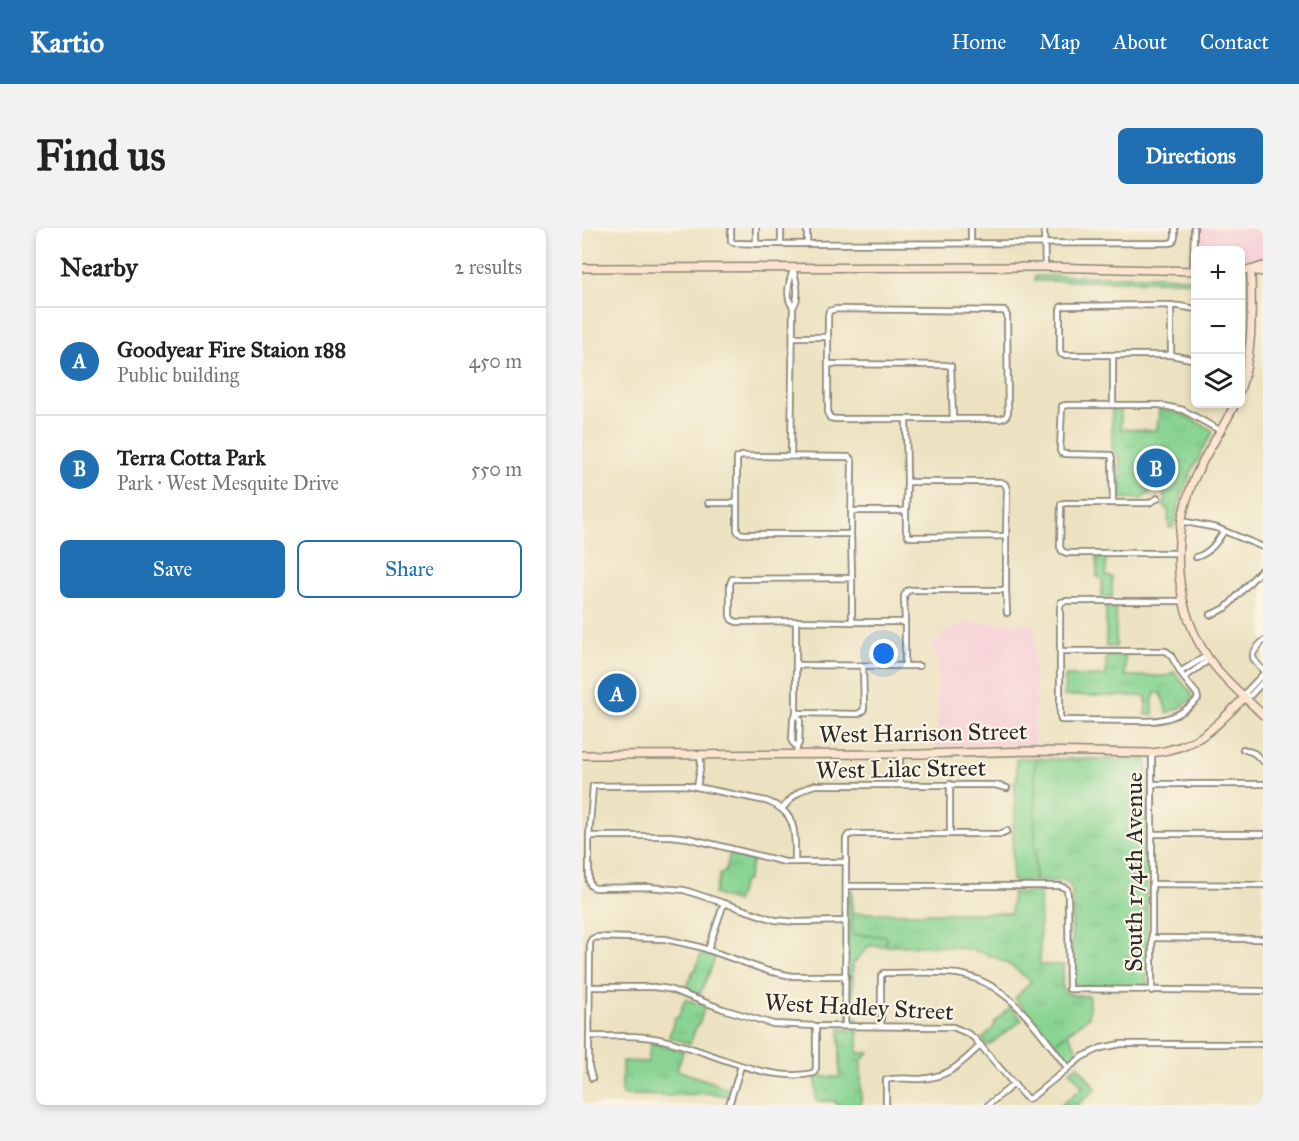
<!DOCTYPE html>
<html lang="en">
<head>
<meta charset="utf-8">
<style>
  :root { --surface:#fff; --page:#f2f2f2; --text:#222; --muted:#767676; --line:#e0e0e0; --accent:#1f6fb2 }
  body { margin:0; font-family:"IM FELL Great Primer",serif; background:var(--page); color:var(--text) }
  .controls { position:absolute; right:18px; top:18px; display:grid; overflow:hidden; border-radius:9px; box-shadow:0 3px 9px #0003 }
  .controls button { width:54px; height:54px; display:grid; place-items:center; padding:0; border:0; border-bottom:2px solid var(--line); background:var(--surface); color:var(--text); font:30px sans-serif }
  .you { position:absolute; left:302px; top:426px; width:21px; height:21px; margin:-15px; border:4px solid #fff; border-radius:50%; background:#1a73e8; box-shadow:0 0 0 9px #1a73e833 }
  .badge { display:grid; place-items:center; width:39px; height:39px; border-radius:50%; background:var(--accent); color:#fff; font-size:20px; font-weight:700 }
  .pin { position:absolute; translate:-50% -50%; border:3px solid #fff; box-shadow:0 2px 6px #0006 }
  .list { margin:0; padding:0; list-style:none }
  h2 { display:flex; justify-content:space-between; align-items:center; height:78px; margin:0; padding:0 24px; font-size:26px }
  h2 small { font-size:20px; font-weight:400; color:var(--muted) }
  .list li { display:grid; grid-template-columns:39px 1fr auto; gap:18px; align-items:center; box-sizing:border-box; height:108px; padding:0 24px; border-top:2px solid var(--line) }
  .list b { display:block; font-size:22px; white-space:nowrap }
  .list p { margin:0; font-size:20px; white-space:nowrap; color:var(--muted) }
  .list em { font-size:20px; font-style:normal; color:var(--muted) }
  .actions { display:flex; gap:12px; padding:18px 24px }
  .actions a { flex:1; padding:14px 0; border:2px solid var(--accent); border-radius:9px; text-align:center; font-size:21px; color:var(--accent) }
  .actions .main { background:var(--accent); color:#fff }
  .icon { flex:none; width:33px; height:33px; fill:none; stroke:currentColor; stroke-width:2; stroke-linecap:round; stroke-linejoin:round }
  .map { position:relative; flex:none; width:681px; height:877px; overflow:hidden; border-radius:9px }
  header { display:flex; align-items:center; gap:36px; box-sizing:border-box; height:84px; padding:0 30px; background:var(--accent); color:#fff }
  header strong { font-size:28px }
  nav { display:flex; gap:33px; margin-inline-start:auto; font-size:21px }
  .intro { display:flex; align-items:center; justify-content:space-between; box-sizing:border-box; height:144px; padding:0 36px }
  h1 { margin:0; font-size:42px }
  .button { padding:15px 27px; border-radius:9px; background:var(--accent); color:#fff; font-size:21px; font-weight:700 }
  main { display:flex; gap:36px; padding:0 36px }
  aside { flex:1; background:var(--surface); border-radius:9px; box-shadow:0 3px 9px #0003 }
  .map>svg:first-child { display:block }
  .built { fill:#f6cfd7 }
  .grass { fill:url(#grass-tufts); stroke:#5a805e; stroke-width:1.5 }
  .garden { fill:#89d492; stroke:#5a805e; stroke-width:1.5 }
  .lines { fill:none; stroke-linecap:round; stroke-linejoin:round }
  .street-casing { stroke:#8c8676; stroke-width:8 }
  .secondary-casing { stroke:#8c8676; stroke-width:10 }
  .street { stroke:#fff; stroke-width:4.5 }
  .secondary { stroke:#fce5d0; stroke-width:7 }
  .labels { text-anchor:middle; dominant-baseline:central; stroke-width:4.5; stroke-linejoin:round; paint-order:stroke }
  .street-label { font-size:24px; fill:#2b2b2b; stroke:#fcf5e5 }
</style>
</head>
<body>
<header>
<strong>Kartio</strong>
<nav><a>Home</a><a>Map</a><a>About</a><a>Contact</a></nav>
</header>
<div class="intro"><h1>Find us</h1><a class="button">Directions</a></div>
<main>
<aside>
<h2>Nearby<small>2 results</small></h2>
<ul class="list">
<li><span class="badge">A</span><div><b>Goodyear Fire Staion 188</b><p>Public building</p></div><em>450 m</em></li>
<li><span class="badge">B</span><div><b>Terra Cotta Park</b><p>Park · West Mesquite Drive</p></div><em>550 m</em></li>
</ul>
<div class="actions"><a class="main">Save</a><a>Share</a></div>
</aside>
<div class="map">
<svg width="681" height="877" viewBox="0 0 681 877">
  <defs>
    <pattern id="grass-tufts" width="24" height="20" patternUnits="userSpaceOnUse" patternTransform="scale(1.5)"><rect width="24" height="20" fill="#89d492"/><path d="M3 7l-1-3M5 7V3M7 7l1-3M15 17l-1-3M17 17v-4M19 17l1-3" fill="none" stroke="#76b67e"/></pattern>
  </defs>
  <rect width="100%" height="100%" fill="#fcf5e5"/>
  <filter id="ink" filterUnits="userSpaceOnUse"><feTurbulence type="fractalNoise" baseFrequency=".0167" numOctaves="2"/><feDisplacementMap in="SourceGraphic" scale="12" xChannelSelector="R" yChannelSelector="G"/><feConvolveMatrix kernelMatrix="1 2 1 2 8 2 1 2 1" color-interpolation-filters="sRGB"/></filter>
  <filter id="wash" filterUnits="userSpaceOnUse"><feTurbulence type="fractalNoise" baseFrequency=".008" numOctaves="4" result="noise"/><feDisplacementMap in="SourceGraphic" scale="24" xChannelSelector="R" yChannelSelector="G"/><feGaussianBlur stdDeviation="1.35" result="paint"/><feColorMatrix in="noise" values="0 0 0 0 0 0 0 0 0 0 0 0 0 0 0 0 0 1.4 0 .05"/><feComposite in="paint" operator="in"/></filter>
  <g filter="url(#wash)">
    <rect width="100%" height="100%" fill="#ece2c1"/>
    <!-- built -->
    <g class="built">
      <path d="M617,0H681V34L659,35L658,22H617Z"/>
      <path d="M390,395H453V517H450L451,519H444V517L442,519L407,517L370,519L368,517L367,519H355L356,434L349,418L365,403L381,396Z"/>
    </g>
    <!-- grass -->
    <g class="grass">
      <path d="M530,181H539V201L575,202L577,181L599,186L630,202V206C625,212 622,220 618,227C605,251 596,274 591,300H587L586,283L581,277L584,270L581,264L573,262L559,271L538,270V231L536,227L530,221Z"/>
      <path d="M524,428H543V448H585L592,444L610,466V471L600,479L585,485L579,465H573L571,472V487H564V469L563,468H482L483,448H524Z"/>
      <path d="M453,531H564L565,533V757L563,759L492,758L490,754V661L486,655L483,653H453Z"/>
      <path d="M148,625L171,631L165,653L161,654L154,674L132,666L139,645L143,644Z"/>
      <path d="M430,664H458V737H481C480,765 476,767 507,768V789L472,815L433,770L449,754C406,712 358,718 304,718V708L270,707L269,685H429Z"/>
      <path d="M103,771L123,778L117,797L114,799L108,816L87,809L93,789L96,790Z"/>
      <path d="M429,779L440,792L406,818L400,811L413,798L412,795Z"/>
      <path d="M258,801L276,802V825H287L279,833V877H254V873H234V854L233,851L239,847L243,849H257L258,847Z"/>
      <path d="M69,814L101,823L95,842L147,860L144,868L125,865L85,868L40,867V833L66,834Z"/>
    </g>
    <!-- garden -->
    <g class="garden">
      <path d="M453,48H582L613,51L614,55L599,53H453Z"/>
      <path d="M515,329L524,330V348L530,349V369H520V351L518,349H515Z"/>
      <rect x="524" y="378" width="10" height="41"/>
      <path d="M436,530L453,531V653H430L431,595L433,593V557L431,555L435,551L434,532Z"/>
      <path d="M270,662V707L304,708V718H287L271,736L270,790L276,791V795H270L266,790V665Z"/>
      <path d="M119,725L133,729C129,743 123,753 118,767L104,762L111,743L114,741Z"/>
      <path d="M486,805L498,827L490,832L484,831L472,815Z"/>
      <path d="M496,837L514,861L495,877H479L501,859L488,843Z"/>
    </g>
  </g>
  <g filter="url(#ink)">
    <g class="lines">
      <!-- street casing -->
      <g class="street-casing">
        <g id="street">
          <path d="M149,0V13L152,15L186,16L587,15L591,14L593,9V0"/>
          <path d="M174,0V16"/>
          <path d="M225,0V15"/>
          <path d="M389,0V15"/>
          <path d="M462,0L463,39"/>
          <path d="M199,16V0"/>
          <path d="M211,42C207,53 203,70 211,79"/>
          <path d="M611,43L612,0"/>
          <path d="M589,77V127"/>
          <path d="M614,81L597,78L584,77L483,78L479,79L478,82V122L479,126L482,127H589L614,132"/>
          <path d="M211,109H246"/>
          <path d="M246,136L363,137L369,138L371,191"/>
          <path d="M531,177V127"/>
          <path d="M324,191H418L424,189L426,184L425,88L423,83L254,81L247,83L246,88V186L248,190L254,191H324L325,254"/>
          <path d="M209,228L211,79C219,69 214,52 211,40"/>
          <path d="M576,270L567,275H484L479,276L478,319L480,323L485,325H596"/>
          <path d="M126,275H154"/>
          <path d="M531,275L530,231L529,227L483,226L479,225L478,222L480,178L485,177H578L601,182L639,203"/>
          <path d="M269,283H324V302L326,308L330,309L424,308V362"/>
          <path d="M324,283L325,254H419L423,256L425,261L424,308"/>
          <path d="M599,293L635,300L681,319"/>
          <path d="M269,306L270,233L267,229L160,228L155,230V302L157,305L162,306H269L270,350"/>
          <path d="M614,329C627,326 635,314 642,303"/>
          <path d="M628,387L644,380L681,340"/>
          <path d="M214,393L270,394V350L150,351L148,356V388L150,392L155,394L214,393V487L218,491L217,515L215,519L214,526"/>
          <path d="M270,394H323L322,368L325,363L329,362H424L425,385"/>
          <path d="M681,413C668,427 667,428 681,442"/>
          <path d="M478,423H584L588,426L602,450L615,466L616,471C601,486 588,492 567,493L479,492L478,487V380L479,374L485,373H601"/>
          <path d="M214,437L323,438V394"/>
          <path d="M323,438H337"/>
          <path d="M598,444L621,430H627"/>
          <path d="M602,450L624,434L627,430"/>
          <path d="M663,469L664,464L681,446"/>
          <path d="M663,469L668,468L681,454"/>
          <path d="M214,485L276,486L281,483L282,480L281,438"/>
          <path d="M214,487L211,490L210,514L215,519"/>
          <path d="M661,521L672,525L681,533"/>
          <path d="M318,526V557"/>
          <path d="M570,556H681"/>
          <path d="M115,559L119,536L118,526"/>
          <path d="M200,581C210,569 218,561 233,557H413L425,560"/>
          <path d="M368,606V556"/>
          <path d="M570,606H681"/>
          <path d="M7,608H88L106,610L203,634H264"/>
          <path d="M213,634C213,606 216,584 184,573L105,557L11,558L7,608V653L9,658L13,660L66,659L102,662L193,692L215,694L264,693"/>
          <path d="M570,656L681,657"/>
          <path d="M264,658H478L485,661L486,669L487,761L681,763"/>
          <path d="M570,710L681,711"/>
          <path d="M126,722L142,675"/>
          <path d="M8,759H72L87,761L141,781L191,796L234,798L371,799L385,805L392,810L442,868L446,871L450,869L500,829L519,820L539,816H681"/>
          <path d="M570,763V525"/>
          <path d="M263,798L264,611L266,607L272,606H418L425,603"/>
          <path d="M299,798V748L302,745C326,745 352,743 376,746C427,754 456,802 485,839"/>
          <path d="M7,808C32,809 57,806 81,812C127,822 184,856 232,845L234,840V798"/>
          <path d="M10,850L7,839V823L8,714L10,711L14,709L83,711L118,719L186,743L210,748H264"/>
          <path d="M147,877L159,838"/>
          <path d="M304,877V852C315,849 327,851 338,851C368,849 378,836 399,817"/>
          <path d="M406,877L432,856"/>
        </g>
      </g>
      <!-- secondary casing -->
      <g class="secondary-casing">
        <g id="secondary">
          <path d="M0,40L463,39L614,43"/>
          <path d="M658,42H669L681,44"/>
          <path d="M669,42L681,38"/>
          <path d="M658,162C672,123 669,83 669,42"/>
          <path d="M653,176C640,203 621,228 610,256C588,313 592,381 627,431C642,452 663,469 681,487"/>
          <path d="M0,527L338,526L448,523L570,525C617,519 631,501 663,469"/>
        </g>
      </g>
      <!-- street -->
      <use href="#street" class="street"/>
      <!-- secondary -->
      <use href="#secondary" class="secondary"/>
    </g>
  </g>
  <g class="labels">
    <!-- street labels -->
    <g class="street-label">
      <text transform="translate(341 505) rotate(-1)">West Harrison Street</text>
      <text transform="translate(319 541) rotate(-1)">West Lilac Street</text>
      <text transform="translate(552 644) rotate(-90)">South 174th Avenue</text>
      <text transform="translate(277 779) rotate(3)">West Hadley Street</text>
    </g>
  </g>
</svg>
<div class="controls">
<button>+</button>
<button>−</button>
<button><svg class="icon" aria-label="layers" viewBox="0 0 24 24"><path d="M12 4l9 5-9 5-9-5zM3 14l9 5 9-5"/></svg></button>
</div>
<div class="you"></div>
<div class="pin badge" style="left:35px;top:465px">A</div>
<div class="pin badge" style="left:574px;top:240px">B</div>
</div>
</main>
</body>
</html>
